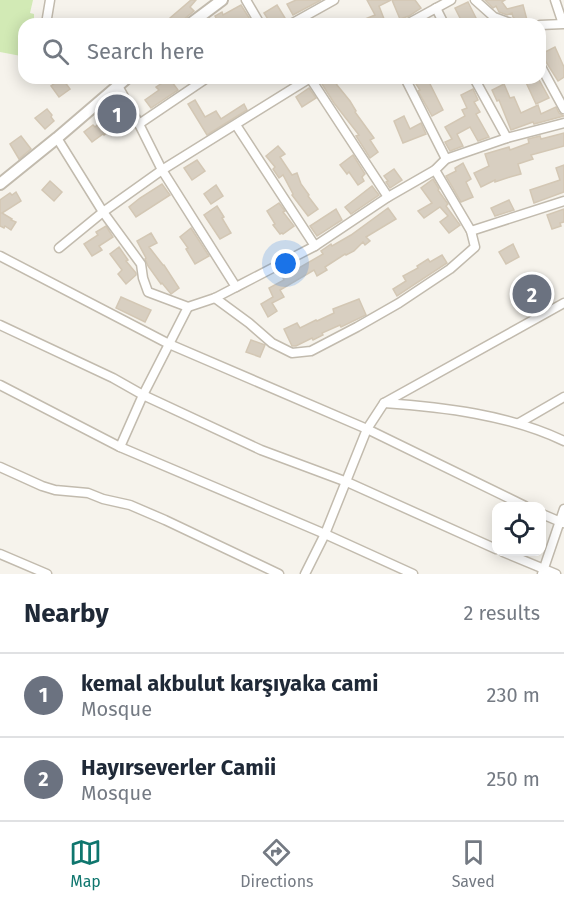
<!DOCTYPE html>
<html lang="en">
<head>
<meta charset="utf-8">
<style>
  :root { --surface:#fff; --page:#f2f2f3; --text:#1f2937; --muted:#747a83; --line:#e0e1e3; --accent:#0f766e }
  body { margin:0; font-family:"Fira Sans",sans-serif; background:var(--page); color:var(--text) }
  .controls { position:absolute; right:18px; bottom:18px; display:grid; overflow:hidden; border-radius:12px; box-shadow:0 3px 15px #0003 }
  .controls button { width:54px; height:54px; display:grid; place-items:center; padding:0; border:0; border-bottom:2px solid var(--line); background:var(--surface); color:var(--text); font:30px sans-serif }
  .you { position:absolute; left:286px; top:264px; width:21px; height:21px; margin:-15px; border:4px solid #fff; border-radius:50%; background:#1a73e8; box-shadow:0 0 0 9px #1a73e833 }
  .badge { display:grid; place-items:center; width:39px; height:39px; border-radius:50%; background:var(--accent); color:#fff; font-size:20px; font-weight:700 }
  .pin { position:absolute; translate:-50% -50%; border:3px solid #fff; box-shadow:0 2px 6px #0006 }
  .list { margin:0; padding:0; list-style:none }
  h2 { display:flex; justify-content:space-between; align-items:center; height:78px; margin:0; padding:0 24px; font-size:26px }
  h2 small { font-size:20px; font-weight:400; color:var(--muted) }
  .list li { display:grid; grid-template-columns:39px 1fr auto; gap:18px; align-items:center; box-sizing:border-box; height:84px; padding:0 24px; border-top:2px solid var(--line) }
  .list b { display:block; font-size:22px; white-space:nowrap }
  .list p { margin:0; font-size:20px; white-space:nowrap; color:var(--muted) }
  .list em { font-size:20px; font-style:normal; color:var(--muted) }
  .icon { flex:none; width:33px; height:33px; fill:none; stroke:currentColor; stroke-width:2; stroke-linecap:round; stroke-linejoin:round }
  .map { position:relative; flex:none; width:564px; height:574px; overflow:hidden }
  .search { position:absolute; background:var(--surface); box-shadow:0 3px 15px #0003; left:18px; right:18px; top:18px; height:66px; display:flex; align-items:center; gap:15px; box-sizing:border-box; padding:0 21px; border-radius:18px; color:var(--muted); font-size:22px }
  .sheet { height:246px; background:var(--surface) }
  nav { display:flex; justify-content:space-around; align-items:center; box-sizing:border-box; height:84px; border-top:2px solid var(--line); background:var(--surface); font-size:16px; color:var(--muted) }
  nav a { display:grid; justify-items:center; gap:3px }
  nav .on { color:var(--accent) }
  .map>svg:first-child { display:block }
  .green { fill:#d2eab5 }
  .building { fill:#d8cfc1; stroke:#d3c7b4; stroke-width:1.5 }
  .lines { fill:none; stroke-linecap:round; stroke-linejoin:round }
  .minor-casing { stroke:#c2bbae; stroke-width:11 }
  .tertiary-casing { stroke:#c2bbae; stroke-width:14 }
  .minor { stroke:#fff; stroke-width:8 }
  .tertiary { stroke:#fff; stroke-width:10 }
</style>
</head>
<body>
<div class="map">
<svg width="564" height="574" viewBox="0 0 564 574">
  <rect width="100%" height="100%" fill="#f6f3ec"/>
  <!-- green -->
  <path class="green" d="M0,0H33L30,13L34,14V24H24V41L21,56L0,52Z"/>
  <!-- building -->
  <g class="building">
    <path d="M191,0H196L190,7L194,11L178,24H163Z"/>
    <path d="M296,0H321L293,15L287,4Z"/>
    <path d="M367,0H391L379,6L386,24H353L375,15Z"/>
    <path d="M392,0H415L421,8L409,16L400,19Z"/>
    <path d="M485,0H505L502,2L507,9L523,5L527,20L519,22L517,20L513,17L512,13L507,15L499,12L496,6L493,8Z"/>
    <path d="M468,2L479,24H463L455,8Z"/>
    <path d="M241,5L253,24H219L215,16L222,12L223,15Z"/>
    <path d="M277,5L285,18L275,24H271L264,13Z"/>
    <path d="M555,47L564,67V77L558,81L541,54Z"/>
    <path d="M62,78L70,89L59,97L51,86Z"/>
    <path d="M158,78H169L178,90L151,108L145,100L159,90L156,87L162,83Z"/>
    <path d="M324,78H334L337,85L350,101L356,111L355,112L374,138L370,140L378,152L370,158L356,136L359,135L334,103L320,81Z"/>
    <path d="M412,78H427L443,110L432,116L418,91L420,90Z"/>
    <path d="M524,78H538L549,98L536,104Z"/>
    <path d="M504,84L510,98L514,97L521,113L538,105L541,114L556,107L559,113L564,116L534,124L533,122L511,130L499,100L497,101L492,90Z"/>
    <path d="M309,88L316,98L302,107L296,97Z"/>
    <path d="M473,89L478,100L474,102L480,112L476,114L489,137L478,141L470,127L457,134L463,146L450,151L445,142L452,139L445,127L465,116L462,110L467,108L461,95Z"/>
    <path d="M195,100L205,117L216,111L221,119L244,104L247,110L207,135L188,104Z"/>
    <path d="M114,102L123,107L125,113L122,123L108,118Z"/>
    <path d="M47,109L52,115L51,117L54,121L45,129L35,118Z"/>
    <path d="M404,116L410,129L421,123L426,134L403,143L394,121Z"/>
    <path d="M105,118L113,128L104,135L103,134L92,142L84,132L93,125L95,127Z"/>
    <path d="M564,133V146L531,155L533,159L518,164L521,174L510,177L495,182V180L481,187L474,173L489,166L485,154L509,147L510,150L529,143L528,139L540,136L541,139Z"/>
    <path d="M21,136L31,149L19,159L10,144Z"/>
    <path d="M278,146L285,154L280,157L292,175L297,173L301,184L309,195L308,196L318,209L308,216L292,195L293,194L283,175L279,178L273,169L275,167L266,156Z"/>
    <path d="M353,155L365,174L362,177L364,181L358,185L349,172L347,174L340,165Z"/>
    <path d="M197,160L205,171L192,180L184,168Z"/>
    <path d="M463,163L471,179L466,182L473,197L461,202L446,176L456,171L455,168Z"/>
    <path d="M564,165V192L534,203L530,190L560,180L556,168Z"/>
    <path d="M394,169L402,180L390,188L386,182L388,181L384,176Z"/>
    <path d="M433,179L439,189L438,190L448,204L446,206L460,225L449,233L440,222L448,216L440,207L424,218L418,211L432,203L421,188Z"/>
    <path d="M50,181L62,192L54,201L42,190Z"/>
    <path d="M162,184L170,195L136,217L129,207L140,198Z"/>
    <path d="M216,185L223,196L211,204L204,194Z"/>
    <path d="M372,186L379,195L351,214L345,207Z"/>
    <path d="M16,192L21,201L2,213L12,219L11,220L16,222L11,230L5,226L4,228L0,226V200L10,193L12,195Z"/>
    <path d="M509,200L514,210L495,216L491,208Z"/>
    <path d="M279,203L285,211L283,212L294,226L283,234L282,233L280,234L273,225L275,224L267,211Z"/>
    <path d="M217,206L224,217L222,218L231,233L220,239L204,215Z"/>
    <path d="M388,208L396,219L366,237L370,241L365,245L363,242L354,251L346,255L345,254L325,267L327,270L317,276L314,270L280,290L284,297L272,303L277,311L268,317L261,304L273,297L269,288L284,280L281,274L290,269L292,272L323,254L321,251L331,244L332,246L351,235Z"/>
    <path d="M336,209L342,220L317,236L310,226Z"/>
    <path d="M564,209V222L560,223L561,226L552,229L547,215Z"/>
    <path d="M106,226L113,237L99,246L102,250L92,256L84,244L98,235L96,232Z"/>
    <path d="M191,228L209,256L195,264L186,249L188,248L180,237Z"/>
    <path d="M151,233L157,243L149,247L163,265H164L179,288L171,294L162,283L161,284L148,266L145,259L146,258L137,241Z"/>
    <path d="M513,244L519,257L506,264L499,252Z"/>
    <path d="M119,247L128,260L126,261L136,273V275L126,284L118,274L122,270L110,254Z"/>
    <path d="M442,255L447,263L397,296L393,289L406,281L403,276L418,268L417,266L428,259L430,262Z"/>
    <path d="M526,283L543,286L539,306L522,303Z"/>
    <path d="M121,297L151,310L145,322L116,308Z"/>
    <path d="M359,299L366,315L341,327L340,325L322,333L323,335L313,340L312,338L296,346H292L284,329L297,323L300,328L316,320L317,321L334,313L333,309Z"/>
    <path d="M251,340L265,345L260,357L246,352Z"/>
  </g>
  <g class="lines">
    <!-- minor casing -->
    <g class="minor-casing">
      <g id="minor">
        <path d="M246,0L260,24"/>
        <path d="M475,0L494,17L513,24"/>
        <path d="M436,8L444,24"/>
        <path d="M46,24L50,0"/>
        <path d="M291,24L334,0"/>
        <path d="M407,24L451,0"/>
        <path d="M540,25L563,24L555,0"/>
        <path d="M540,65L564,109"/>
        <path d="M310,78L388,197"/>
        <path d="M405,78L446,159"/>
        <path d="M474,78L507,138"/>
        <path d="M118,86L139,124"/>
        <path d="M236,125L315,246"/>
        <path d="M57,138L103,212L141,264L143,278L148,292L188,307L143,395L120,447"/>
        <path d="M471,231L564,201"/>
        <path d="M59,248L103,212L162,170L310,78"/>
        <path d="M0,256L169,344L367,429L525,506"/>
        <path d="M236,287L315,246L388,197L435,170L446,159L507,138L564,123"/>
        <path d="M215,298L249,323L272,343L292,353L311,351L357,327L399,303L450,269L475,247L471,231L435,170"/>
        <path d="M188,307L215,298L236,287L162,170L139,124L207,78"/>
        <path d="M0,325L113,378L143,395L261,450L347,482L496,549"/>
        <path d="M0,385L120,447L325,534L413,574"/>
        <path d="M384,403C443,407 510,415 564,441"/>
        <path d="M519,423L564,397"/>
        <path d="M0,467L42,486L55,490L88,493L103,499L130,505L165,520L279,574"/>
        <path d="M542,514L563,523"/>
        <path d="M503,552L556,574"/>
        <path d="M0,554L47,574"/>
        <path d="M305,574L325,534L367,429L384,403L564,303"/>
        <path d="M542,574L564,509"/>
      </g>
    </g>
    <!-- tertiary casing -->
    <g class="tertiary-casing">
      <g id="tertiary">
        <path d="M190,24L222,0"/>
        <path d="M0,184L57,138L127,78"/>
      </g>
    </g>
    <!-- minor -->
    <use href="#minor" class="minor"/>
    <!-- tertiary -->
    <use href="#tertiary" class="tertiary"/>
  </g>
</svg>
<div class="controls">
<button><svg class="icon" aria-label="locate" viewBox="0 0 24 24"><circle cx="12" cy="12" r="6"/><path d="M12 2v4M12 18v4M2 12h4M18 12h4"/></svg></button>
</div>
<div class="you"></div>
<div class="pin badge" style="left:117px;top:114px;background:#6b7280">1</div>
<div class="pin badge" style="left:532px;top:294px;background:#6b7280">2</div>
<div class="search"><svg class="icon" aria-label="search" viewBox="0 0 24 24"><circle cx="10" cy="10" r="6"/><path d="M15 15l6 6"/></svg>Search here</div>
</div>
<section class="sheet">
<h2>Nearby<small>2 results</small></h2>
<ul class="list">
<li><span class="badge" style="background:#6b7280">1</span><div><b>kemal akbulut karşıyaka cami</b><p>Mosque</p></div><em>230 m</em></li>
<li><span class="badge" style="background:#6b7280">2</span><div><b>Hayırseverler Camii</b><p>Mosque</p></div><em>250 m</em></li>
</ul>
</section>
<nav>
<a class="on"><svg class="icon" aria-label="map" viewBox="0 0 24 24"><path d="M3 6l6-2 6 2 6-2v14l-6 2-6-2-6 2zM9 4v14M15 6v14"/></svg>Map</a>
<a><svg class="icon" aria-label="directions" viewBox="0 0 24 24"><path d="M12 3l9 9-9 9-9-9zM9 14v-3h6M13 9l2 2-2 2"/></svg>Directions</a>
<a><svg class="icon" aria-label="saved" viewBox="0 0 24 24"><path d="M7 4h10v16l-5-4-5 4z"/></svg>Saved</a>
</nav>
</body>
</html>
